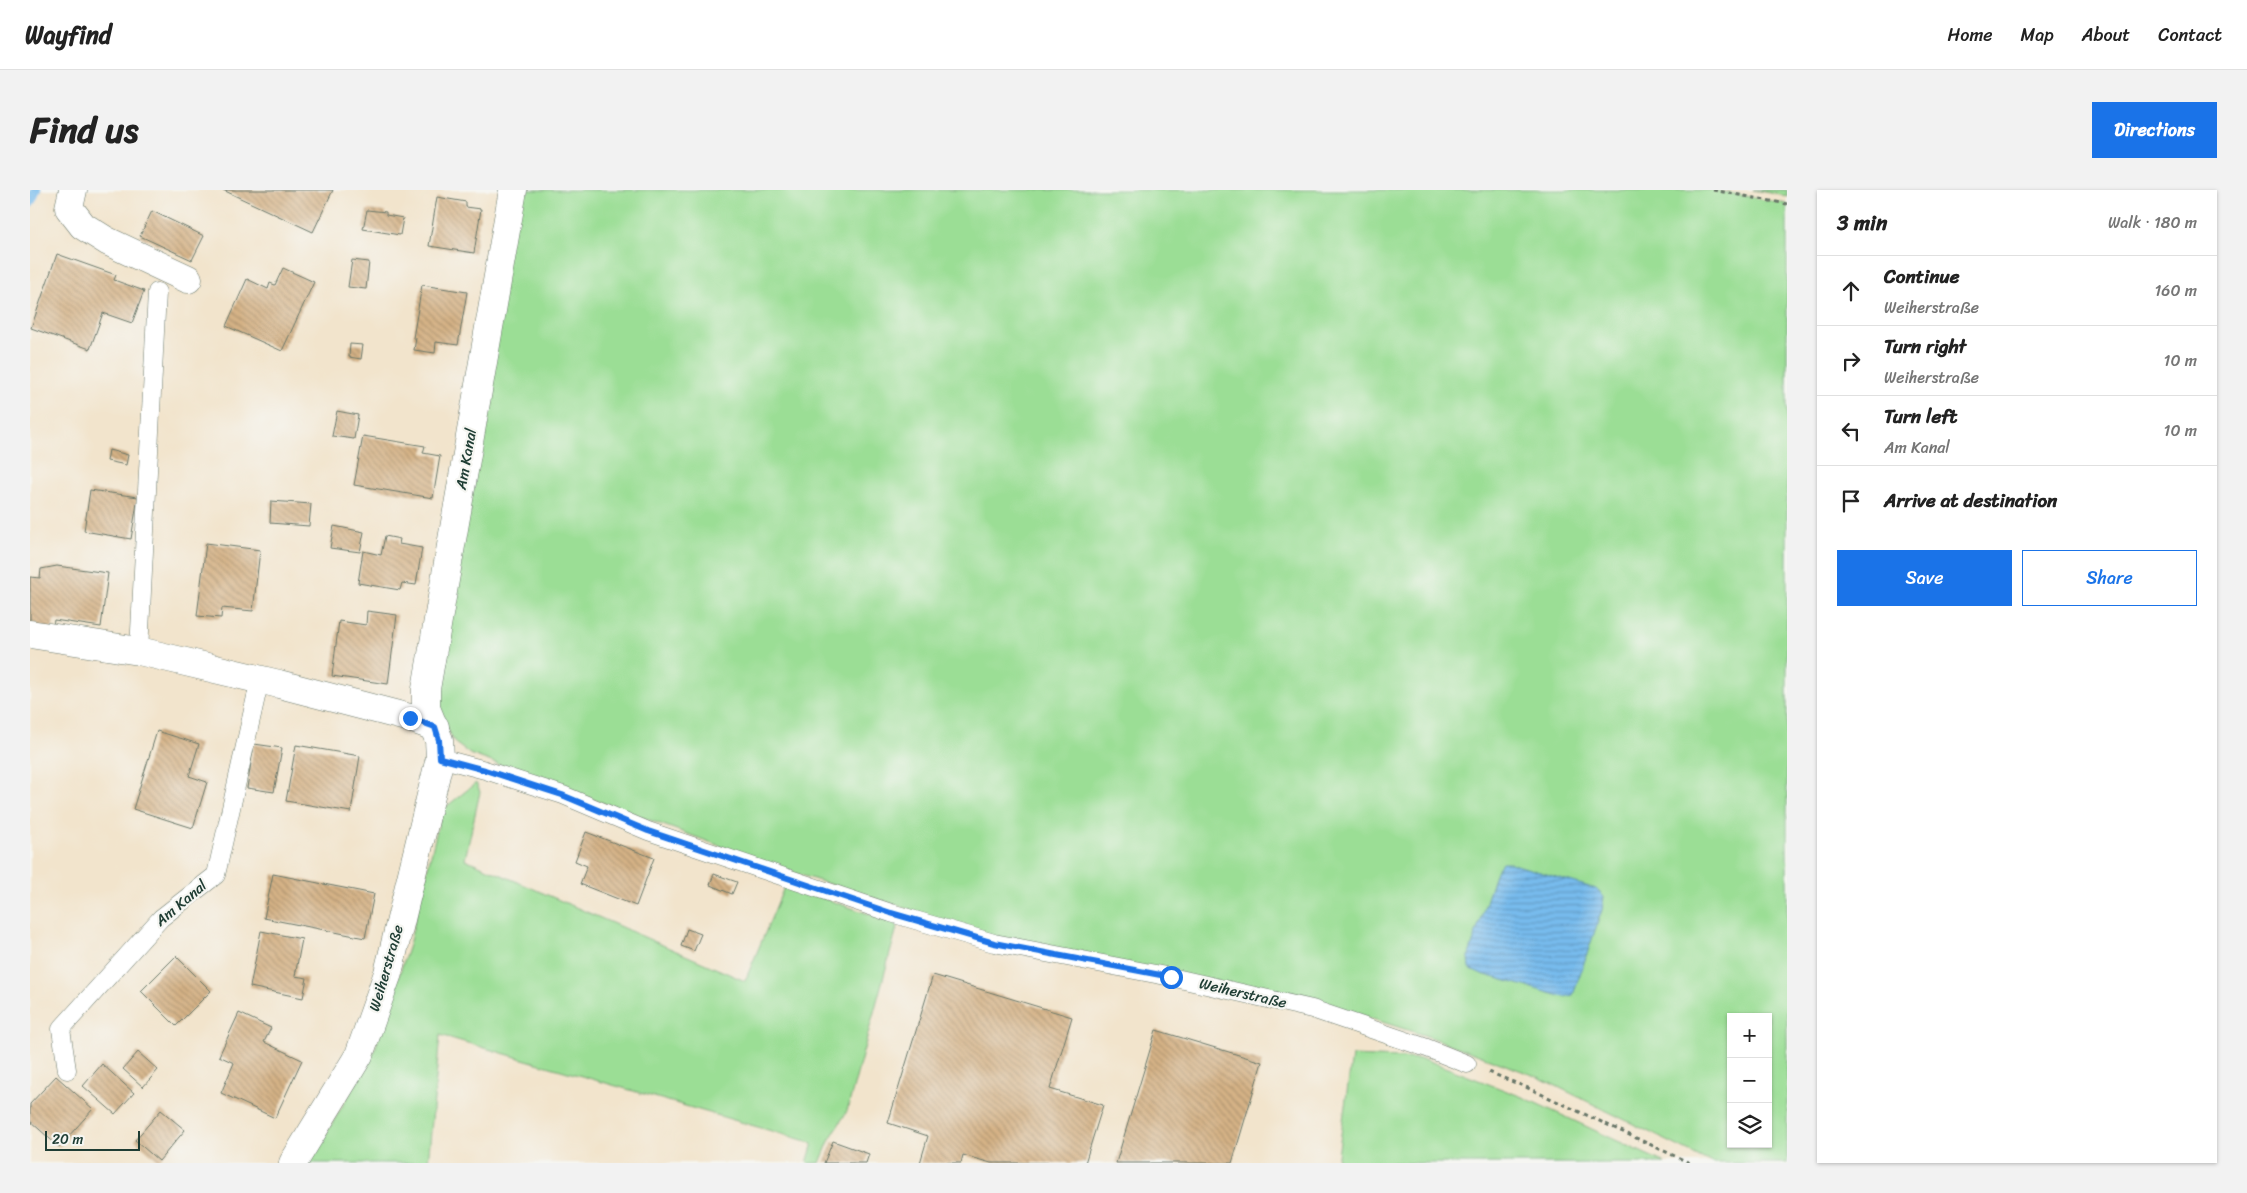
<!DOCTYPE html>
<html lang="en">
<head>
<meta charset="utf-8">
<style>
  :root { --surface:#fff; --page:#f2f2f2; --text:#222; --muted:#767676; --line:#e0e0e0; --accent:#1a73e8 }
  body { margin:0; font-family:Sriracha,sans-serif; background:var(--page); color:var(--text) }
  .controls { position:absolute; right:15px; bottom:15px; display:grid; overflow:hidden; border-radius:0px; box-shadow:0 1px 4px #0004 }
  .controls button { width:45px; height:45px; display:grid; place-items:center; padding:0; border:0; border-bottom:1px solid var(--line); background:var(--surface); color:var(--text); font:25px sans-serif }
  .scale { position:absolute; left:15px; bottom:12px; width:95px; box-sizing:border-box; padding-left:5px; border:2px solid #1f3d34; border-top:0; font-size:14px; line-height:18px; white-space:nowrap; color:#1f3d34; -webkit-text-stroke:4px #f6f6f2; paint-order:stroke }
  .stop { position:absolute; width:15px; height:15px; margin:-11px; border:4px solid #1a73e8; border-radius:50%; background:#fff }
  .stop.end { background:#1a73e8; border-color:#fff; box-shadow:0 1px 5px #0008 }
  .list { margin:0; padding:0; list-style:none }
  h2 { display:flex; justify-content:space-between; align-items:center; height:65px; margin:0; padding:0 20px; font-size:21px }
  h2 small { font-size:16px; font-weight:400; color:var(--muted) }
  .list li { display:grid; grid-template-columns:32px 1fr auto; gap:15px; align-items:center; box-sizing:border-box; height:70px; padding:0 20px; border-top:1px solid var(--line) }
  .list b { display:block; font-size:19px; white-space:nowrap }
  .list p { margin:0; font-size:16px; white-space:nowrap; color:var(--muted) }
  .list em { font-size:16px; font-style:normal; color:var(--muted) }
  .actions { display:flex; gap:10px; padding:15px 20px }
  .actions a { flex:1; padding:11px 0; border:1px solid var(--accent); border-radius:0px; text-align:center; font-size:18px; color:var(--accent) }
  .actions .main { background:var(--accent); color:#fff }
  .icon { flex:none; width:28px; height:28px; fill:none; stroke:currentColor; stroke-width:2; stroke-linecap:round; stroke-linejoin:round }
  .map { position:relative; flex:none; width:1757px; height:973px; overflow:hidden; border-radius:0px }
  header { display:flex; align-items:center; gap:30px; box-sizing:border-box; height:70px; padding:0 25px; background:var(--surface); border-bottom:1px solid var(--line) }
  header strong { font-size:24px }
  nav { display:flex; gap:28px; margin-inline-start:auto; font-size:18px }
  .intro { display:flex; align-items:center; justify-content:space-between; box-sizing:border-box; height:120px; padding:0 30px }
  h1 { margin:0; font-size:35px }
  .button { padding:12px 22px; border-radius:0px; background:var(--accent); color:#fff; font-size:18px; font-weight:700 }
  main { display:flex; gap:30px; padding:0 30px }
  aside { flex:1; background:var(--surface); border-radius:0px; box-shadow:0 1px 4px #0004 }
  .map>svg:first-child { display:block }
  .green { fill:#9bde95; stroke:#5d8e64; fill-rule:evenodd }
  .water { fill:url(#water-rules); stroke:#4b7c90 }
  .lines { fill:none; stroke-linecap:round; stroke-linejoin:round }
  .stream { stroke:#77bbed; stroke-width:10 }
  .building { fill:url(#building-back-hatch) }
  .lane-casing { stroke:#697769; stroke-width:19 }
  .street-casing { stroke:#697769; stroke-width:29 }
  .path { stroke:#697769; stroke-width:3; stroke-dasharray:4 4; stroke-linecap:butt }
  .lane { stroke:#fff; stroke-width:18 }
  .street { stroke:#fff; stroke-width:28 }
  .route { stroke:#1a73e8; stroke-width:6 }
  .labels { text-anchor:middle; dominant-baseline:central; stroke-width:4.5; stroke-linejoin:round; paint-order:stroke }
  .street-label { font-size:15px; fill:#1f3d34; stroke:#f6f6f2 }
</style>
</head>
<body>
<header>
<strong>Wayfind</strong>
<nav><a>Home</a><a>Map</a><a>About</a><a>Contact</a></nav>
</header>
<div class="intro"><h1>Find us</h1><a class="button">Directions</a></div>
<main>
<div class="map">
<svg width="1757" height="973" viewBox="0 0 1757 973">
  <defs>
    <pattern id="water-rules" width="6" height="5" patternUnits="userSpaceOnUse" patternTransform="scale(1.25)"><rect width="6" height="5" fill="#77bbed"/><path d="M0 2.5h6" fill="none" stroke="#6199c1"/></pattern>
    <pattern id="building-back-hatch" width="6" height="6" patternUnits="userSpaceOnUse" patternTransform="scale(1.25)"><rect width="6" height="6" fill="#d5b286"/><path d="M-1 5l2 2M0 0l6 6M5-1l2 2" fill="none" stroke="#ac926e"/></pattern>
  </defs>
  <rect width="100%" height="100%" fill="#f6f6f2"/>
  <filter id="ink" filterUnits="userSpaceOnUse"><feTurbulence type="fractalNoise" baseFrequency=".02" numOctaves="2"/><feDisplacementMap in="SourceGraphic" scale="10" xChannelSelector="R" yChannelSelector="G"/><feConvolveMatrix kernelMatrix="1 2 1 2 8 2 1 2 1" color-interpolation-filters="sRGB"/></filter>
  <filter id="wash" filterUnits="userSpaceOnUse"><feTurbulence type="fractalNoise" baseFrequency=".0096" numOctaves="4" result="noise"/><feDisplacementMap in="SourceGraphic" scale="20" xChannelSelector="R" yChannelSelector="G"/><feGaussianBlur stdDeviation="1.12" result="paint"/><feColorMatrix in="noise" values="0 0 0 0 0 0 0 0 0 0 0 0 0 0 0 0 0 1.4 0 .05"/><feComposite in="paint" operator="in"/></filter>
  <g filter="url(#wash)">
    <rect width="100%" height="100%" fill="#f2e4cc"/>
    <!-- green -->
    <g class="green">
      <path d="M480,0H1683L1757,14V973H1682L1508,887L1403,848L1311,819H1282L964,753L882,720L761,682L440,564L425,553L396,499ZM1701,827H1738V954H1701Z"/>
      <path d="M1723,0H1757V6Z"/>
      <path d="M446,593L450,602L435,669L715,791L755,695L868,734L817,921L800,949L790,973H777L783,953L410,845L398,973H279L344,862L379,755L412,620Z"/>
      <path d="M1322,866L1394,869L1495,908L1635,973H1307Z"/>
    </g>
    <!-- water -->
    <path class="water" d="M1472,673H1480L1566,699L1574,707L1572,720L1543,805L1534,807L1452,784L1439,778L1438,768L1466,681Z"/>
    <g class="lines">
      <!-- stream -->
      <path class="stream" d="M0,13L6,0"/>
    </g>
    <g id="blocks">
      <!-- building -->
      <g class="building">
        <path d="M193,0H303L283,42Z"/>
        <path d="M407,7L436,12V17L451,19L444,63L399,56Z"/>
        <path d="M337,20L356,22V25L373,28L370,45L333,39Z"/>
        <path d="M122,21L174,46L162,70L110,46Z"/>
        <path d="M27,64L86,85L84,90L114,101L102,133L73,123L60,159L1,138Z"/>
        <path d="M322,70L339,72L336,99L318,97Z"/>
        <path d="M253,78L284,92L252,161L196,136L217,89L238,99L240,93L245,95Z"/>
        <path d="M392,95L437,102L428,155L406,152L405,163L384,160L386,148H383Z"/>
        <path d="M320,154L333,155L331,169L319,167Z"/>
        <path d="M307,221L328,225L324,249L302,246Z"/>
        <path d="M333,246L395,256L393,263L410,266L403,308L324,295Z"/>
        <path d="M79,260L98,265L96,275L77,271Z"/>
        <path d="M60,300L108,307L101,349L54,341Z"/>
        <path d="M241,311L281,314L279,336L240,333Z"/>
        <path d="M304,336L334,342L330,362L300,358Z"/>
        <path d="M355,346L370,349L369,354L392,358L386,395L372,393L370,400L328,393L333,361L351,365Z"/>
        <path d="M176,353L230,360L223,421L192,418L191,428L167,426Z"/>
        <path d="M27,376L78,383L71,437L24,430L22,443L0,440V387L10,388L11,379Z"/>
        <path d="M337,421L367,425L358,494L302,486L309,431L336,435Z"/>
        <path d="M127,541L169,554L159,586L177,592L163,638L103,619Z"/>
        <path d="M224,554L252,558L244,602L217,598Z"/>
        <path d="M266,555L330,566L321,622L256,611Z"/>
        <path d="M556,642L624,668L606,716L550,694L557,676L545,671Z"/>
        <path d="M243,684L344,704L335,748L234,728Z"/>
        <path d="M684,684L707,692L702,704L680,695Z"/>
        <path d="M657,739L671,744L664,761L651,756Z"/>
        <path d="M231,741L272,749L265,786L277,788L273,808L220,797Z"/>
        <path d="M146,766L181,801L146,836L111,801Z"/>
        <path d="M903,785L1042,827L1020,899L1073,915L1055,973H961L933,965L931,973H890L898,946L858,933Z"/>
        <path d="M209,823L241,838L234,852L272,870L245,928L191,903L204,873L189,866Z"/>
        <path d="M1126,840L1232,872L1202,973H1086Z"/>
        <path d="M108,862L128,880L113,897L93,879Z"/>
        <path d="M72,874L104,903L85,924L53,896Z"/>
        <path d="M26,886L63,919L29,957L0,931V914Z"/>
        <path d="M131,920L155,940L129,971L105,950Z"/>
        <path d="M803,951L839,964L836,973H794Z"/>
      </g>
    </g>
  </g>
  <g filter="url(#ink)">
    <use href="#blocks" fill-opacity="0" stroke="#697769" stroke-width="1"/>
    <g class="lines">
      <!-- lane casing -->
      <g class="lane-casing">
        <g id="lane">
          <path d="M109,461L127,102"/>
          <path d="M410,568L455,580L533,605L618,641L861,723L964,753L1141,787L1282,819L1397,858L1437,874"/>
          <path d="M37,880L31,839L131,728L186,685L230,489"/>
        </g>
      </g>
      <!-- street casing -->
      <g class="street-casing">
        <g id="street">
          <path d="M43,0L39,18L53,36L77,51L158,89"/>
          <path d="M0,444L109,461L249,494L380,528L405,537"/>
          <path d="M263,973L329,865L358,783L410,568L409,550L396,518V499L483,0"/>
        </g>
      </g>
      <!-- path -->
      <g class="path">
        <path d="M1683,0L1757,14"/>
        <path d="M1459,882L1498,898L1660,973"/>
      </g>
      <!-- lane -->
      <use href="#lane" class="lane"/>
      <!-- street -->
      <use href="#street" class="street"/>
    </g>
  </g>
  <g class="lines" filter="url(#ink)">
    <!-- route -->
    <path class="route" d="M380,528L405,537L409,550L410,568L455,580L532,605L618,641L861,723L964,753L1141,787"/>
  </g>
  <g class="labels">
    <!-- street labels -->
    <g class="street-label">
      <text transform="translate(436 269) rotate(-80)">Am Kanal</text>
      <text transform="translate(151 713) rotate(-40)">Am Kanal</text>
      <text transform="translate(356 778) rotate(-74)">Weiherstraße</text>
      <text transform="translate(1213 803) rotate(13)">Weiherstraße</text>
    </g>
  </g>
</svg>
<div class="controls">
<button>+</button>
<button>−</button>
<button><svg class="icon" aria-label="layers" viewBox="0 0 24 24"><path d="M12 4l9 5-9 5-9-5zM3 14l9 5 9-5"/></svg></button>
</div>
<div class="scale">20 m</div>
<div class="stop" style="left:1141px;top:787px"></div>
<div class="stop end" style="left:380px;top:528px"></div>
</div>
<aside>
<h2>3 min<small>Walk · 180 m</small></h2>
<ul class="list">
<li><svg class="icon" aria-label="ahead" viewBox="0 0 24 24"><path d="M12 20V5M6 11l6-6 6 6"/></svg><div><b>Continue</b><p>Weiherstraße</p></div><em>160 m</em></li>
<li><svg class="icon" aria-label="right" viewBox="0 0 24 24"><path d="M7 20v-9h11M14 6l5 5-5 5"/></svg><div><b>Turn right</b><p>Weiherstraße</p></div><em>10 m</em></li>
<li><svg class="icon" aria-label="left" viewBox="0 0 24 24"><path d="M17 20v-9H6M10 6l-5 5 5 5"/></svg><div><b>Turn left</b><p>Am Kanal</p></div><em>10 m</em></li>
<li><svg class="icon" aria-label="arrive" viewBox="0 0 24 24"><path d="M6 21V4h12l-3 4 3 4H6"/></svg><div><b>Arrive at destination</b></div></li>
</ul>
<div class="actions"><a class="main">Save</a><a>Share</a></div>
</aside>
</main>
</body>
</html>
